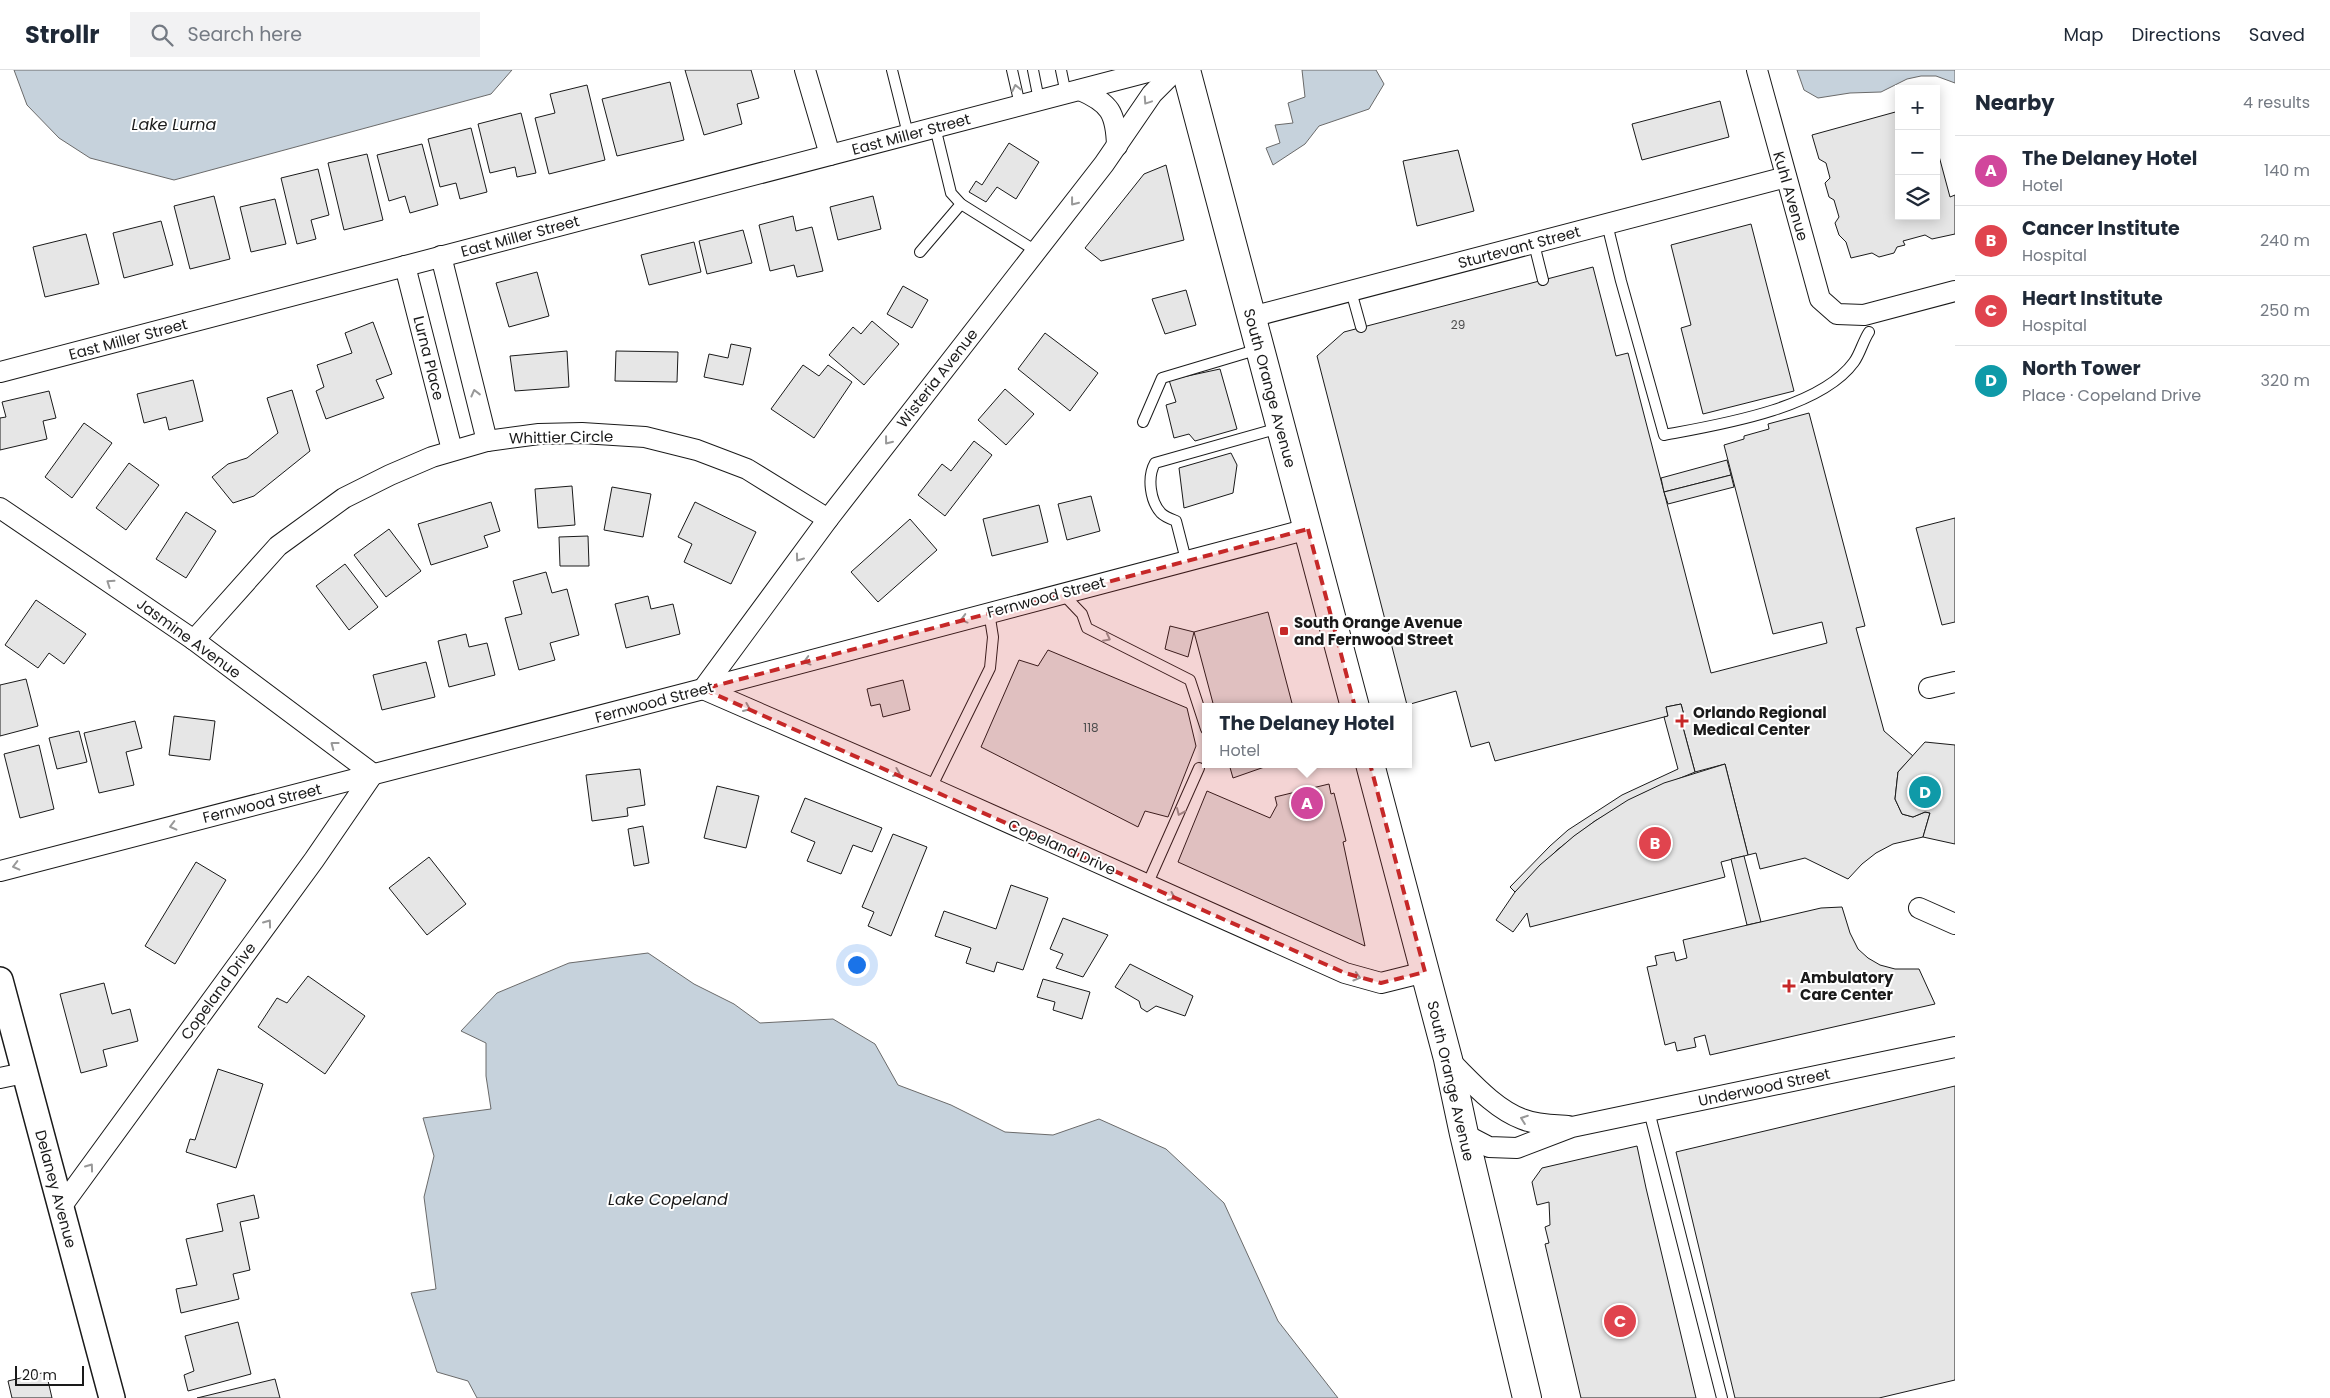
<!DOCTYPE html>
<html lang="en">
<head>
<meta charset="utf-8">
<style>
  :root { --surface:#fff; --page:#f2f2f3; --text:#1f2937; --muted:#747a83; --line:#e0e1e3; --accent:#ea580c }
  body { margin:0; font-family:Poppins,sans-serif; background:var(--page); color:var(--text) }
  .controls { position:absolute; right:15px; top:15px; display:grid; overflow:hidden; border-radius:0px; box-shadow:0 2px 12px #0003 }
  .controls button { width:45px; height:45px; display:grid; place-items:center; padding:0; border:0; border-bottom:1px solid var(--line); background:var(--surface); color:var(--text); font:25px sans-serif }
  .scale { position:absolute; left:15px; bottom:12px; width:69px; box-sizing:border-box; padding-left:5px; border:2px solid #1a1a1a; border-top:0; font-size:14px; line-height:18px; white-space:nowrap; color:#1a1a1a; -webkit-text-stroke:4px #fff; paint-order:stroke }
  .you { position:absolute; left:856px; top:894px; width:18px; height:18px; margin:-12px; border:4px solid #fff; border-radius:50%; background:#1a73e8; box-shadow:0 0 0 8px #1a73e833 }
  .badge { display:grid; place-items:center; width:32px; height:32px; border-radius:50%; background:var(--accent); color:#fff; font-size:16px; font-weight:700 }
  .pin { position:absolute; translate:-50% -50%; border:2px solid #fff; box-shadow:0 1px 5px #0006 }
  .popup { position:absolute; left:1202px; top:633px; width:210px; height:65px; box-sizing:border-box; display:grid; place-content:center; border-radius:0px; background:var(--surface); filter:drop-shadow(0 1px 4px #0005); font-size:16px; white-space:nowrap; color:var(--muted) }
  .popup b { font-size:19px; color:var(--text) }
  .popup::after { content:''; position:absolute; left:50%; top:100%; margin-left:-10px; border:10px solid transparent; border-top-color:var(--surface) }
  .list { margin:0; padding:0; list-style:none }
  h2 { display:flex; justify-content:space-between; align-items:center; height:65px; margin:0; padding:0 20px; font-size:21px }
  h2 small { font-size:16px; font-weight:400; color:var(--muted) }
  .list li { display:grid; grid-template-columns:32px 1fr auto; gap:15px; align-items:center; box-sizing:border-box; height:70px; padding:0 20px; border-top:1px solid var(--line) }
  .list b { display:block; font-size:19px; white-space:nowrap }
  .list p { margin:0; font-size:16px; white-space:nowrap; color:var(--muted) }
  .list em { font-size:16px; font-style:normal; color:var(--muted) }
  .icon { flex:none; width:28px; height:28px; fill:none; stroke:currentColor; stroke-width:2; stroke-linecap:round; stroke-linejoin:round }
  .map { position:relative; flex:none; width:1955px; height:1328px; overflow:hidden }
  header { display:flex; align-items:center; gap:30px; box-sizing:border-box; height:70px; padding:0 25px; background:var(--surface); border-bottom:1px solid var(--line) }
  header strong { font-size:24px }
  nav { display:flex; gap:28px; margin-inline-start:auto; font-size:18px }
  .search { width:350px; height:45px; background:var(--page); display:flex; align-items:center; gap:12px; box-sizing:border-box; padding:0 18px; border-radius:0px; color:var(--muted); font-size:19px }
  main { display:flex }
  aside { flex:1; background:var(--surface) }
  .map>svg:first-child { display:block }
  .water { fill:#c6d2dc; stroke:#6a6a6a }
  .building { fill:#e6e6e6; stroke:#1a1a1a }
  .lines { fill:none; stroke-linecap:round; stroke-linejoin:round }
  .service-casing { stroke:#1a1a1a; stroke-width:12 }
  .minor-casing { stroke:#1a1a1a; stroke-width:22 }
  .tertiary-casing { stroke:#1a1a1a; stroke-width:28 }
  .primary-casing { stroke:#1a1a1a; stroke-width:30 }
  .service { stroke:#fff; stroke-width:10 }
  .minor { stroke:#fff; stroke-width:20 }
  .tertiary { stroke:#fff; stroke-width:25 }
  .primary { stroke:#fff; stroke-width:28 }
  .oneway { stroke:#989898 }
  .marked { fill:#c62828; fill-opacity:0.2; stroke:#c62828; stroke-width:4; stroke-dasharray:10 6; stroke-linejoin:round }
  .poi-dot { fill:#c62828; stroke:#fff; stroke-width:2 }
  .labels { text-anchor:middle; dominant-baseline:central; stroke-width:4; stroke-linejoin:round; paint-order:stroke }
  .number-label { font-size:12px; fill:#4d4d4d }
  .street-label { font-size:15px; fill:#1a1a1a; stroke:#fff }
  .poi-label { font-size:15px; font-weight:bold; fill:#1a1a1a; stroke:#fff; text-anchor:start }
  .water-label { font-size:16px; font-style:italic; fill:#1a1a1a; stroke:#fff }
</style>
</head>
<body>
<header>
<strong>Strollr</strong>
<div class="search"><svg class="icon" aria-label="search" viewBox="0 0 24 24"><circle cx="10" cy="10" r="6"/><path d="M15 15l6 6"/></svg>Search here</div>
<nav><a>Map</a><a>Directions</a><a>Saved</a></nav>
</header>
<main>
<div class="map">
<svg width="1955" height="1328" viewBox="0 0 1955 1328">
  <rect width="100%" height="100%" fill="#fff"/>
  <!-- water -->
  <g class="water">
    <path d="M14,0H512L491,24L174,110L90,88L59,68L27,35Z"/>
    <path d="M1302,0H1376L1384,14L1369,39L1319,56L1305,74L1273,95L1266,78L1280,73L1275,55L1293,53L1288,33L1305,27Z"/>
    <path d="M1797,0H1955V13L1936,6H1921L1907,9L1881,22L1850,23L1818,28L1804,20Z"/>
    <path d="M648,883L694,914L734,934L760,953L833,949L875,974L898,1015L951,1035L1005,1062L1053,1065L1099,1049L1166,1079L1224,1133L1278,1251L1338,1328H477L468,1311L437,1302L411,1223L436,1219L424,1127L434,1086L423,1048L491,1039L486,1006V973L461,961L497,923L569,893Z"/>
  </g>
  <!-- building -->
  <g class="building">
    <path d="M685,0H751L759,28L737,34L742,54L704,65Z"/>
    <path d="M670,12L684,70L617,86L602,29Z"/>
    <path d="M587,15L605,90L549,104L535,48L555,43L550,24Z"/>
    <path d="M1720,31L1729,67L1642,90L1632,54Z"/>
    <path d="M1899,41V146H1936V75L1950,127L1955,125V164L1932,169L1925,165L1903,171L1905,175L1897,177L1894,183L1879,187L1872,183L1851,188L1846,172L1839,165L1835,153L1839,147L1834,130L1829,127L1825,113L1830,108L1826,93L1819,89L1812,65Z"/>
    <path d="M521,43L536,103L517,107L515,97L490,103L478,54Z"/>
    <path d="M471,58L487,122L460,129L456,113L440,117L428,69Z"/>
    <path d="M1009,73L1039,92L1016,129L997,117L986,132L969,122L976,111L982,115Z"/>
    <path d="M422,74L438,135L410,143L405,126L389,131L377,85Z"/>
    <path d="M1458,80L1474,141L1417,156L1403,91Z"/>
    <path d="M367,84L383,150L344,160L328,93Z"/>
    <path d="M1166,95L1184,170L1101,191L1085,178L1144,104Z"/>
    <path d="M318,99L329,145L311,150L316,169L297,174L281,108Z"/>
    <path d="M214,126L230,189L190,199L174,136Z"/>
    <path d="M873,126L881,159L838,170L830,137Z"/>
    <path d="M275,129L286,174L251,182L240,137Z"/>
    <path d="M793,146L796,161L812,157L823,201L797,207L794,195L770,201L759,155Z"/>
    <path d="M161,151L173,195L124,208L113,163Z"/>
    <path d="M1751,154L1794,321L1703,344L1681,258L1691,255L1671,175Z"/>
    <path d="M743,160L752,193L707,204L699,171Z"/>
    <path d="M86,164L99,214L45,227L33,177Z"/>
    <path d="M694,172L701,202L649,215L641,185Z"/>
    <path d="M1593,197L1616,286L1628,283L1711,603L1827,573L1822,552L1773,564L1724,375L1744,369V366L1769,359L1768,354L1809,343L1865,556L1856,558L1884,661L1913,686L1898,702L1895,729L1902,744L1913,747L1925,742L1930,743L1923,767L1893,774L1876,783L1862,794L1848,809L1805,788L1760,799L1756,783L1748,785L1725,694L1695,702L1681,650L1685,649L1681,634L1666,637L1668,646L1664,647L1495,691L1489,672L1471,677L1456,621L1407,635L1317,286L1344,262Z"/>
    <path d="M537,202L549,246L509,257L496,213Z"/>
    <path d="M903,216L928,230L912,258L887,244Z"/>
    <path d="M1186,220L1196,255L1165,264L1152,229Z"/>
    <path d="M872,251L899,274L864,315L829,285L853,257L861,264Z"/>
    <path d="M373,252L392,304L376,310L384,328L326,349L316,321L324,317L317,295L352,283L345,263Z"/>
    <path d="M1045,263L1098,303L1070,341L1018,299Z"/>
    <path d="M731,274L751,278L743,315L704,307L709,284L728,288Z"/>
    <path d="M567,281L569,317L515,321L510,286Z"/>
    <path d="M616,281L678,282L677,312L615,311Z"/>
    <path d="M803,295L819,306L828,295L852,312L814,368L771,339Z"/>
    <path d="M1220,299L1237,359L1195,371L1189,364L1174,368L1166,335L1176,332L1169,310Z"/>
    <path d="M193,310L203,351L169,360L166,347L144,353L137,324Z"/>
    <path d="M1005,319L1034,344L1006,375L978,350Z"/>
    <path d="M292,320L310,381L254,426L233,433L212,407L228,394L247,388L278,363L267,328Z"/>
    <path d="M49,321L56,348L43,351L47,369L0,380V348L6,347L2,332Z"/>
    <path d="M84,353L112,373L72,428L45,407Z"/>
    <path d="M974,371L992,385L945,446L918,425L942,394L951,401Z"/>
    <path d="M1231,383L1237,395L1233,423L1184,438L1179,398Z"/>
    <path d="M1727,390L1731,405L1664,422L1661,408Z"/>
    <path d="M129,393L159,415L126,460L96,438Z"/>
    <path d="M1731,405L1734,417L1668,434L1664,422Z"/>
    <path d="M572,416L575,455L538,458L535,419Z"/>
    <path d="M612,417L651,424L643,467L604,460Z"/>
    <path d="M1091,426L1100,461L1067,470L1058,434Z"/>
    <path d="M491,432L500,461L484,466L488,477L431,495L418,454Z"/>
    <path d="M695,432L756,462L731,514L684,492L692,474L678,467Z"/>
    <path d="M1039,435L1048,472L992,486L983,449Z"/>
    <path d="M186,442L216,461L186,508L156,489Z"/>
    <path d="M1955,448V552L1942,555L1916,458Z"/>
    <path d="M910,449L937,480L878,532L851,502Z"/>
    <path d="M389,459L421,501L386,527L354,485Z"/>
    <path d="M588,466L589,496H560L559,467Z"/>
    <path d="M345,494L378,537L349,560L316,516Z"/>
    <path d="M546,502L552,523L567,519L579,565L550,573L555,590L519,600L505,548L522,544L513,511Z"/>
    <path d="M648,526L651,539L673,534L680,564L626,578L615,534Z"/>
    <path d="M36,530L86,564L64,594L49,583L38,598L5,575Z"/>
    <path d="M1268,542L1293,637H1214L1194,562Z"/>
    <path d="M1170,556L1194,562L1188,587L1165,579Z"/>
    <path d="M466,564L469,577L487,573L495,605L449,617L438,571Z"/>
    <path d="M1048,580L1187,638L1196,676L1168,747L1145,741L1138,757L981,677L1019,590L1038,596Z"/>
    <path d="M426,592L435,627L382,640L373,605Z"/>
    <path d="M26,609L38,656L0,666V615Z"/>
    <path d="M903,610L910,640L883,647L880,634L871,636L867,619Z"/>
    <path d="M1681,634L1685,649L1681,650L1695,702L1644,723L1595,751L1557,780L1515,822L1510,817L1550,776L1568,760L1622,725L1678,699L1664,647L1668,646L1666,637Z"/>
    <path d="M174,646L215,651L210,690L169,685Z"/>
    <path d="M135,651L142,678L126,682L134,715L99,723L84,663Z"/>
    <path d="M79,661L87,692L57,699L49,668Z"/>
    <path d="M1925,672L1955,675V774L1923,767L1930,743L1925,742L1913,747L1902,744L1895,729L1898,702Z"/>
    <path d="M39,675L54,739L20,748L4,684Z"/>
    <path d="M1229,694H1273L1233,708Z"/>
    <path d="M1725,694L1748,785L1721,792L1725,807L1530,857L1527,843L1513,862L1496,850L1515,822L1540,795L1574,766L1595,751L1628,730L1664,713Z"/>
    <path d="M640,699L645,735L627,738L628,746L592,751L586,705Z"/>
    <path d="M1329,714L1331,724L1334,723L1346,771L1343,772L1365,876L1178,792L1207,721L1270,748L1277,735L1275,727Z"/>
    <path d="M717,716L759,726L746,778L704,768Z"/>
    <path d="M805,728L882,758L872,782L853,775L841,804L807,791L815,772L791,762Z"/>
    <path d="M643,756L649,793L634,796L628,759Z"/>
    <path d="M893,764L927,777L891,866L868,856L874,842L862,837Z"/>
    <path d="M1744,786L1761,852L1747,855L1731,789Z"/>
    <path d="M429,787L466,834L427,865L389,818Z"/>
    <path d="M196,792L226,810L175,894L145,876Z"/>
    <path d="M1011,815L1048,828L1023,900L997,892L994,902L966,893L971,878L935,866L944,841L996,859Z"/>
    <path d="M1842,837L1850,863L1858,879L1868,888L1880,895L1895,899H1919L1935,934L1710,985L1705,965L1694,968L1696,977L1677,981L1675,972L1665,975L1647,897L1657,895L1655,886L1674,882L1676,891L1687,888L1683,870L1821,838Z"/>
    <path d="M1063,848L1108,865L1083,907L1056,898L1063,884L1050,879Z"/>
    <path d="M1130,894L1193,926L1185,946L1156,936L1147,942L1141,938L1139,931L1115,917Z"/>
    <path d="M308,906L365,946L325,1004L258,957L277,928L287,933Z"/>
    <path d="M1043,909L1090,922L1082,949L1053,940L1055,932L1037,927Z"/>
    <path d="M104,913L112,944L130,939L138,971L103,980L107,996L81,1003L60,924Z"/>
    <path d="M218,999L263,1014L236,1098L186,1082L190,1069L195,1070Z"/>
    <path d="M1955,1016V1310L1879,1328H1735L1676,1082Z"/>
    <path d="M1637,1076L1646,1118L1696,1328H1581L1545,1174L1549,1173L1545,1157L1550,1155L1549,1132L1537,1135L1532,1112L1542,1098Z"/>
    <path d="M254,1125L259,1148L240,1152L250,1200L233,1204L239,1229L181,1243L176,1219L197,1215L186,1169L223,1161L217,1134Z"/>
    <path d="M238,1252L251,1304L188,1321L184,1305L194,1301L185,1266Z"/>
    <path d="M46,1302L52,1328H12L8,1311Z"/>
    <path d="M275,1309L280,1328H197Z"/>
  </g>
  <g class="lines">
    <!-- service casing -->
    <g class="service-casing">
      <g id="service">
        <path d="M892,0L908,64"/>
        <path d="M1012,0L1020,35"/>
        <path d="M1033,0L1039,30"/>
        <path d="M1061,0L1066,24"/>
        <path d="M935,57L951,123L961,134L1036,181"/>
        <path d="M1607,154L1621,211L1664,365C1718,355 1820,339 1854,292C1860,284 1863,271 1869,262"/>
        <path d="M1534,174L1543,210"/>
        <path d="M920,182L961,134"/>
        <path d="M1351,221L1361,257"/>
        <path d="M1143,352L1162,308L1259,279"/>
        <path d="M1186,490L1176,451C1171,449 1165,447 1161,443C1150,431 1147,407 1155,393L1279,358"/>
        <path d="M1062,523L1082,544L1087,558L1190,610L1206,659"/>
        <path d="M931,718L990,598L993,567L989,542"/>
        <path d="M1147,815L1199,698"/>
        <path d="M1649,1041L1722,1328"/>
      </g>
    </g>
    <!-- minor casing -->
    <g class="minor-casing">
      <g id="minor">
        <path d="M805,0L830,85"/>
        <path d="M1757,0L1820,229L1837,244L1864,245L1955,221"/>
        <path d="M1080,20C1110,33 1116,43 1117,76"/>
        <path d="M441,186L487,371"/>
        <path d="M405,196L452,380"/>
        <path d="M1251,247L1786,107"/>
        <path d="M0,302L1155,0"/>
        <path d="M0,438L194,570L373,704"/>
        <path d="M194,570L278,476L344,428L390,405L432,387L487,371L539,364L582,363L645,367L697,380L747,399L828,449"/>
        <path d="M1929,618L1955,612"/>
        <path d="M703,619L931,718L1345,903L1381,913L1425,902"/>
        <path d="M703,619L828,449L1104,94L1152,24L1176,0"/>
        <path d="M0,801L703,619L1308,459"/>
        <path d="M1919,838L1955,854"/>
        <path d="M1448,989C1470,1010 1493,1038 1522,1049C1537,1055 1553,1055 1568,1056"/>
        <path d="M0,1008L24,1003"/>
        <path d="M1464,1064L1489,1077L1517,1078L1572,1057L1955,977"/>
        <path d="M61,1137L314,790L373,704"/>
      </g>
    </g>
    <!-- tertiary casing -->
    <g class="tertiary-casing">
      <path id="tertiary" d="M0,910L112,1328"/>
    </g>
    <!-- primary casing -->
    <g class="primary-casing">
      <g id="primary">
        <path d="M1186,0L1355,637"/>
        <path d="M1370,694L1448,989L1464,1064L1527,1328"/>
      </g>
    </g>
    <!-- service -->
    <use href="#service" class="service"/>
    <!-- minor -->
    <use href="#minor" class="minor"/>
    <!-- tertiary -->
    <use href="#tertiary" class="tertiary"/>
    <!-- primary -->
    <use href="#primary" class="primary"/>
  </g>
  <!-- one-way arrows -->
  <defs><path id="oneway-chevron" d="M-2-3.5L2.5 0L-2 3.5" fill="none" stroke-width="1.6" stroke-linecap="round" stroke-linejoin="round" transform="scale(1.25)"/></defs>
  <g class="oneway">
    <use href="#oneway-chevron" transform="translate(1016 18) rotate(-103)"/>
    <use href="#oneway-chevron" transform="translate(1147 31) rotate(124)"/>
    <use href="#oneway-chevron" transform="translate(1074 132) rotate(128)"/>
    <use href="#oneway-chevron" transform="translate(475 323) rotate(-104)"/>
    <use href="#oneway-chevron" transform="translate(888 371) rotate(128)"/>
    <use href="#oneway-chevron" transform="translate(799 488) rotate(126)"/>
    <use href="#oneway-chevron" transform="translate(110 513) rotate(-146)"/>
    <use href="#oneway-chevron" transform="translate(964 549) rotate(165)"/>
    <use href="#oneway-chevron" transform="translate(1107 568) rotate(27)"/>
    <use href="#oneway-chevron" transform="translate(807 591) rotate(165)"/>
    <use href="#oneway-chevron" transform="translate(747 638) rotate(23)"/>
    <use href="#oneway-chevron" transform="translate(334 675) rotate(-143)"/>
    <use href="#oneway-chevron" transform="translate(897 703) rotate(23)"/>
    <use href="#oneway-chevron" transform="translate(1180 742) rotate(114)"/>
    <use href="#oneway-chevron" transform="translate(173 756) rotate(166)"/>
    <use href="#oneway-chevron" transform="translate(16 796) rotate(166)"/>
    <use href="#oneway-chevron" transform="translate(1172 827) rotate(24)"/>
    <use href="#oneway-chevron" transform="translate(268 853) rotate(-54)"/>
    <use href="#oneway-chevron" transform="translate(1357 907) rotate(17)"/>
    <use href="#oneway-chevron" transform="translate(1524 1049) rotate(-160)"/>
    <use href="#oneway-chevron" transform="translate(90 1097) rotate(-54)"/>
  </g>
  <!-- marked area -->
  <path class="marked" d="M1308,459L1425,902L1381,913L1345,903L703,619Z"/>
  <!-- markers -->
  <g class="poi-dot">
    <rect x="1279" y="556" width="10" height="10" rx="2.5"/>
    <path d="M1679.5 643.5h5v5h5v5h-5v5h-5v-5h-5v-5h5z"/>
    <path d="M1786.5 908.5h5v5h5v5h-5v5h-5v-5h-5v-5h5z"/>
  </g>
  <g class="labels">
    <!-- number labels -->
    <g class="number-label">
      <text x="1458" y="254">29</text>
      <text x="1091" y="657">118</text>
    </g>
    <!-- street labels -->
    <g class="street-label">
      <text transform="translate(911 64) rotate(-15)">East Miller Street</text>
      <text transform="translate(1791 126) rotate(74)">Kuhl Avenue</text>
      <text transform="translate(520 166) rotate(-15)">East Miller Street</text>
      <text transform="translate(1519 177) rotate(-15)">Sturtevant Street</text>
      <text transform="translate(128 269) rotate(-15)">East Miller Street</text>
      <text transform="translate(429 288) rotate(76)">Lurna Place</text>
      <text transform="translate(937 308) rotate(-52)">Wisteria Avenue</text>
      <text transform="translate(1270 318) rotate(75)">South Orange Avenue</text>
      <text transform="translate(561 367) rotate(-1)">Whittier Circle</text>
      <text transform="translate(1046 527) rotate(-15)">Fernwood Street</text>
      <text transform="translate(189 568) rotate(36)">Jasmine Avenue</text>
      <text transform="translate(654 632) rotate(-15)">Fernwood Street</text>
      <text transform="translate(262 733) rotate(-14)">Fernwood Street</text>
      <text transform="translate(1062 777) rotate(24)">Copeland Drive</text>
      <text transform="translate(218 921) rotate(-54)">Copeland Drive</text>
      <text transform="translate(1451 1011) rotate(77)">South Orange Avenue</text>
      <text transform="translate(1764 1017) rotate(-12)">Underwood Street</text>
      <text transform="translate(56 1119) rotate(75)">Delaney Avenue</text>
    </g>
    <!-- poi labels -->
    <g class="poi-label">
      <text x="1294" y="552">South Orange Avenue<tspan x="1294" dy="17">and Fernwood Street</tspan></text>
      <text x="1693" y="642">Orlando Regional<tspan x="1693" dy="17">Medical Center</tspan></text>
      <text x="1800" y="907">Ambulatory<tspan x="1800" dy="17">Care Center</tspan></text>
    </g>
    <!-- water labels -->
    <g class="water-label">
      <text x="174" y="54">Lake Lurna</text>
      <text x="668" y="1129">Lake Copeland</text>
    </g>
  </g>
</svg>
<div class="controls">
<button>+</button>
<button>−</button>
<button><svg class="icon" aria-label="layers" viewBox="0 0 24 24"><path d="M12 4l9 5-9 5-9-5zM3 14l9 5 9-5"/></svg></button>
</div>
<div class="scale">20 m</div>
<div class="you"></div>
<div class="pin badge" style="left:1307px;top:733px;background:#d1479c">A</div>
<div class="popup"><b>The Delaney Hotel</b>Hotel</div>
<div class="pin badge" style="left:1655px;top:773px;background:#e0444e">B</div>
<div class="pin badge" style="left:1620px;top:1251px;background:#e0444e">C</div>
<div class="pin badge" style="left:1925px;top:722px;background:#0f9aa8">D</div>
</div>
<aside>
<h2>Nearby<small>4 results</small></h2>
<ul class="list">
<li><span class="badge" style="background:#d1479c">A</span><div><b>The Delaney Hotel</b><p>Hotel</p></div><em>140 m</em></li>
<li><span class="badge" style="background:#e0444e">B</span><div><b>Cancer Institute</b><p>Hospital</p></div><em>240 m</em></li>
<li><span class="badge" style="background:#e0444e">C</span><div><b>Heart Institute</b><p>Hospital</p></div><em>250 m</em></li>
<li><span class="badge" style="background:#0f9aa8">D</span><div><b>North Tower</b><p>Place · Copeland Drive</p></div><em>320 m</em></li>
</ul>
</aside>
</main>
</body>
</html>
